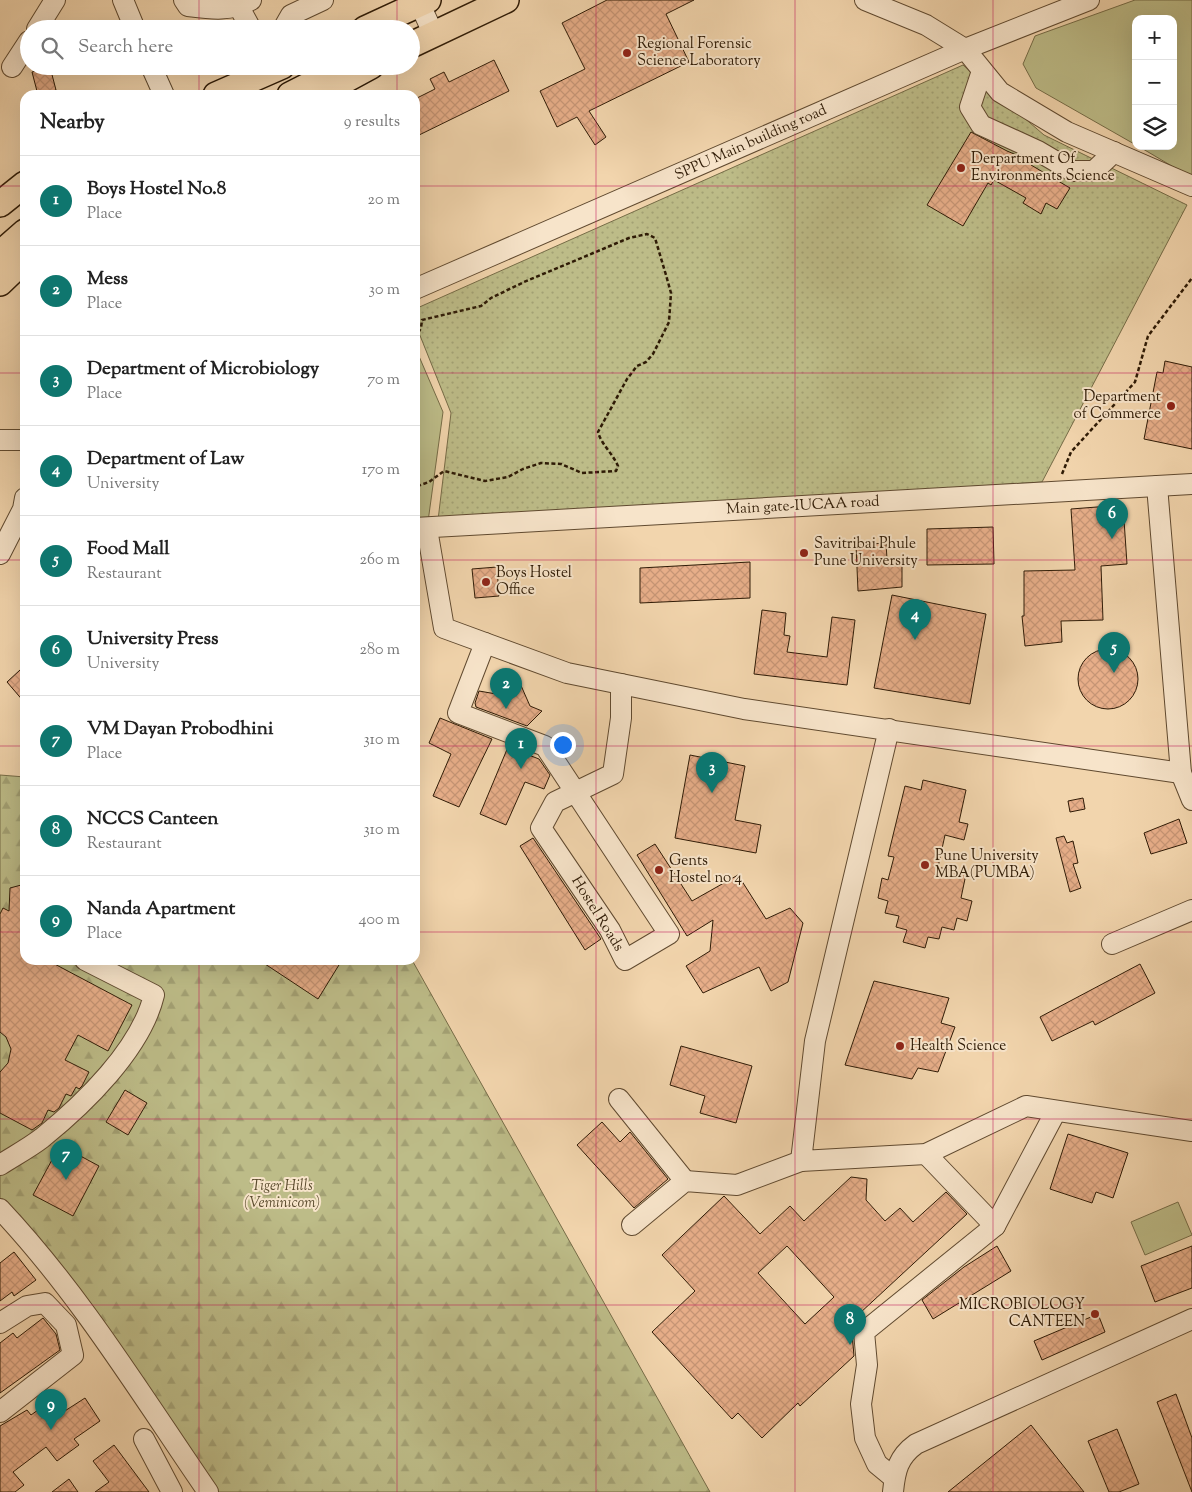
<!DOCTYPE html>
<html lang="en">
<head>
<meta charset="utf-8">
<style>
  :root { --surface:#fff; --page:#f2f2f2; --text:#222; --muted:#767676; --line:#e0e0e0; --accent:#0f766e }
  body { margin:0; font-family:"Sorts Mill Goudy",serif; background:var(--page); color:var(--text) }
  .controls { position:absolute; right:15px; top:15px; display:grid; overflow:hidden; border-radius:10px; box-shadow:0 5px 20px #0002 }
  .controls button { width:45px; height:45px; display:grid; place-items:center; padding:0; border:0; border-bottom:1px solid var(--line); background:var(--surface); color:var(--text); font:25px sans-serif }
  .you { position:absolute; left:562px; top:744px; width:18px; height:18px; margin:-12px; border:4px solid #fff; border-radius:50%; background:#1a73e8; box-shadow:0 0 0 8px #1a73e833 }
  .badge { display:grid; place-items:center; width:32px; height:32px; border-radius:50%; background:var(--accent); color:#fff; font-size:16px; font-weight:700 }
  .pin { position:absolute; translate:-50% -41px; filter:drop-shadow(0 1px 2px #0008) }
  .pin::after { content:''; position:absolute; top:26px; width:18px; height:15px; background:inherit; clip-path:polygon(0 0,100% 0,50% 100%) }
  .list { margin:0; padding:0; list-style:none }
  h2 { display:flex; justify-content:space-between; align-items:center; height:65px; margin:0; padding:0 20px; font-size:21px }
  h2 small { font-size:16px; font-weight:400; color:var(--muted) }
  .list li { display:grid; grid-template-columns:32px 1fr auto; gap:15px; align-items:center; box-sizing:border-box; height:90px; padding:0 20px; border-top:1px solid var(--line) }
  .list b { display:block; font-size:19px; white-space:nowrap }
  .list p { margin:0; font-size:16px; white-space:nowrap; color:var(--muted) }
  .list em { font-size:16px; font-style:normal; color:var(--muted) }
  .icon { flex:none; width:28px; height:28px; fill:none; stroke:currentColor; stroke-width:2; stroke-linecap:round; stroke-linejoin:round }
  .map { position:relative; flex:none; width:1192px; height:1492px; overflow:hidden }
  .search { position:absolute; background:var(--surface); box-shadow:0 5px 20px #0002; left:20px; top:20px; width:400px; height:55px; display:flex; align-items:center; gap:12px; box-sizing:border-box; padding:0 18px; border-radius:28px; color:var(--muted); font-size:19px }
  .panel { position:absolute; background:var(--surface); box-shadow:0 5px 20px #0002; left:20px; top:90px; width:400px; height:875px; border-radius:15px }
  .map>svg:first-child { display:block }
  .grass { fill:url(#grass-dots); stroke:#766c47 }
  .forest { fill:url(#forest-firs); stroke:#766c47 }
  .garden { fill:#bdbc88; stroke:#766c47 }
  .building { fill:url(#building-cross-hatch); stroke:#2f1b06; fill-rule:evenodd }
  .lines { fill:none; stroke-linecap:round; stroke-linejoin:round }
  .minor-casing { stroke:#604a30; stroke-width:22 }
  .major-casing { stroke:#2f1b06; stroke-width:28 }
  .path { stroke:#2f1b06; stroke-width:2.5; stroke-dasharray:4 2.5; stroke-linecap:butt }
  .minor { stroke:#f7e4ca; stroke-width:20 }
  .major { stroke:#f2d5ad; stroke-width:25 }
  .grid { fill:none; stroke:#c2185b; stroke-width:1; stroke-opacity:0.55 }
  .poi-dot { fill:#8f2418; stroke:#f7e4ca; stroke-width:2 }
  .labels { text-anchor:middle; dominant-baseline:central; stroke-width:4; stroke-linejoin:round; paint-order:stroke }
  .poi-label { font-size:15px; fill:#2f1b06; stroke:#f7e4ca; text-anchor:start }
  .street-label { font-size:15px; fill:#2f1b06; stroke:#f7e4ca }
  .park-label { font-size:15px; font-style:italic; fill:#5a4b2d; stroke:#f7e4ca }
</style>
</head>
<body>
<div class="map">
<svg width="1192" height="1492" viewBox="0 0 1192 1492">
  <defs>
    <pattern id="grass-dots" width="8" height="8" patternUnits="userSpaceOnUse" patternTransform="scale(1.25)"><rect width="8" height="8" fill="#bdbc88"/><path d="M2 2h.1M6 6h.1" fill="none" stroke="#a3a174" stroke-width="1.8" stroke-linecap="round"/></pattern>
    <pattern id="forest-firs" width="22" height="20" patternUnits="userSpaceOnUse" patternTransform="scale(1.25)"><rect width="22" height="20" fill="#bdbc88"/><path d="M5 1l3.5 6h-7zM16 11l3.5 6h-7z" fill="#a3a174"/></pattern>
    <pattern id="building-cross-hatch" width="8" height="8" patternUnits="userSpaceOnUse" patternTransform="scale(1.25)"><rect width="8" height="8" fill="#e7ae89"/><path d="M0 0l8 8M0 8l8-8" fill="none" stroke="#c69575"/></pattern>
  </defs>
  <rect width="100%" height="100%" fill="#f2d5ad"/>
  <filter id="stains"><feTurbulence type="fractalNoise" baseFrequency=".004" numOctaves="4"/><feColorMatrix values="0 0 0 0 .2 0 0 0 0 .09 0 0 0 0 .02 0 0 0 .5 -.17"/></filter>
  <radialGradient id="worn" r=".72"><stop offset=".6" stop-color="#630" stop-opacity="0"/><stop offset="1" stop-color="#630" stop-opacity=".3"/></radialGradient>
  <!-- grass -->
  <path class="grass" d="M963,65L1044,135L1187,205L1042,482L438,520L451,413L415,323V309Z"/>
  <!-- forest -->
  <path class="forest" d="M0,775L25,777V960H412L710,1492H208L0,1209Z"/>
  <!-- garden -->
  <g class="garden">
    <path d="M1135,0H1192V178L1138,146H1173V19H1136V145L1036,88L1023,64L1035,36Z"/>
    <path d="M415,347L443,412L427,529H415Z"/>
    <path d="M1178,1202L1192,1235L1145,1255L1131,1222Z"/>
  </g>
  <!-- building -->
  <g class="building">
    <path d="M607,0H694L666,14L689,62L589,111L606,137L595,145L577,117L557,127L540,91L585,69L562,23Z"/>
    <path d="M494,60L509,91L415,137V99L435,89L430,79L444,72L449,82Z"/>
    <path d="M50,67L56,90L38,95L32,72Z"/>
    <path d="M971,132L1007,151L1033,162L1031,165L1070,188L1057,209L1046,203L1041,214L1023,203L1026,198L994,180L991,185L988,183L963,226L927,205Z"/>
    <path d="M1165,361L1192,367V449L1144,439L1157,372L1163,373Z"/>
    <path d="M1123,505L1127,564L1101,566L1103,620L1061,621L1062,642L1025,646L1022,616H1024V571L1075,570L1071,509Z"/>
    <path d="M993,527L994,564L927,565V529Z"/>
    <path d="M886,543L887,559L902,558V587L858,591L856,545Z"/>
    <path d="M750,562V598L640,603V568Z"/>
    <path d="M497,567L499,596L475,598L472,569Z"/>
    <path d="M892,595L986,614L970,704L874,688Z"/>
    <path d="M762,610L786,613L784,635L790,636L787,652L827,657L832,617L855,620L847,685L754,674Z"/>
    <circle cx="1108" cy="679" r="30"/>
    <path d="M20,670L25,677V703L7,682Z"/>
    <path d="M519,681L530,706L542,711L527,726L476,707L475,703L479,691L502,695Z"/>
    <path d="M440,718L492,739L459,807L433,796L451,754L429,743Z"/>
    <path d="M508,747L539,759L550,775L544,789L525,782L506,825L480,814Z"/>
    <path d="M690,755L745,766L735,820L761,825L756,853L675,838Z"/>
    <path d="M923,780L966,790L959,822L968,824L964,840L945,835L938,867L966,874L961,898L972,901L967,921L957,918L954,930L942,927L939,939L928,937L925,948L903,942L907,930L896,927L899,916L885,913L888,901L878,898L882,878L888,880L894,857L888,856L905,786L921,790Z"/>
    <path d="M1083,798L1085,809L1070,812L1068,801Z"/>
    <path d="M1179,819L1187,843L1151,854L1144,833Z"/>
    <path d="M1064,836L1067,843L1073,841L1078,863L1073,864L1081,888L1070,892L1056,838Z"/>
    <path d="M533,838L601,939L585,950L520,846Z"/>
    <path d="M655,844L692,901L738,875L766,919L790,908L803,923L788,982L771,991L759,967L703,993L686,966L710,951L713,920L687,936L637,855Z"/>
    <path d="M25,884V960H47L132,1005L108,1051L78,1035L65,1060L89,1072L82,1086L79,1089L76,1087L71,1096L66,1094L59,1108L54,1112L48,1110L42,1123L32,1130L0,1113V1072L8,1063L11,1049L6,1037L0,1032V914L3,908L9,911L10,888Z"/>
    <path d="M259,960H342L318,999Z"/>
    <path d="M1140,964L1155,993L1095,1025L1093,1021L1052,1041L1040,1017Z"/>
    <path d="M874,981L949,998L941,1023L955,1027L938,1072L918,1068L912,1079L845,1065Z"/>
    <path d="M681,1046L752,1066L736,1123L700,1113L705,1096L670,1085Z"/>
    <path d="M125,1090L147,1103L128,1135L106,1122Z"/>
    <path d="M602,1122L620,1142L630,1132L668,1179L634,1208L577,1145Z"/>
    <path d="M1068,1134L1128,1153L1113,1198L1096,1192L1092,1203L1050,1189Z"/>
    <path d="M60,1145L99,1166L73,1216L33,1195Z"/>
    <path d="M851,1177L867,1179L866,1200L885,1221L900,1208L913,1222L946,1192L967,1214L846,1326L852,1333L854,1356L800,1406L798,1403L762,1438L738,1413L732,1419L652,1332L695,1291L662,1255L724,1196L760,1234L790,1206L804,1221ZM787,1246L834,1297L805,1324L758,1273Z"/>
    <path d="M997,1246L1011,1271L933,1319L922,1300L964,1267Z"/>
    <path d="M1192,1246V1288L1155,1302L1141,1266Z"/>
    <path d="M14,1252L36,1280L14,1296L12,1292L0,1301V1263Z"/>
    <path d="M1098,1314L1105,1332L1042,1360L1034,1341Z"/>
    <path d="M43,1318L56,1334L60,1350L0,1393V1343L13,1333L17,1338Z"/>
    <path d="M1176,1394L1192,1438V1492L1157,1402Z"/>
    <path d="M85,1398L100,1421L74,1439L79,1445L57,1461L46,1447L13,1472L24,1485L15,1492H0V1426L27,1410L31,1415L38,1410L41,1414L51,1407L57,1416Z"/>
    <path d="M1031,1425L1084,1492H948Z"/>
    <path d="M1117,1429L1139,1484L1119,1492H1109L1088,1441Z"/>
    <path d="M114,1445L149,1492H95L109,1482L93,1461Z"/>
    <path d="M69,1479L78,1492H52Z"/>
  </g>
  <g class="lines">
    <!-- minor casing -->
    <g class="minor-casing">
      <g id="minor">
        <path d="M123,0L135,29"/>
        <path d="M184,0L188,6C211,9 230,12 251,0"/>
        <path d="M418,0L433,33"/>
        <path d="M865,0L926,25L965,49L1000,92L1067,132L1192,186"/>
        <path d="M239,7L251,29"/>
        <path d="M37,29L55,0"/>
        <path d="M283,29L291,15L323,0"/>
        <path d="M151,66L164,95"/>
        <path d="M12,67L29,41"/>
        <path d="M982,71L970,107L981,125L1038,151L1072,171H1094L1114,152"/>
        <path d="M415,289L965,49L1089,0"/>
        <path d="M0,440H25"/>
        <path d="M1157,486L1181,773L1192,800"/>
        <path d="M415,528L1192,484"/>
        <path d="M427,529L444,628L567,673L744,709L1181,773"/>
        <path d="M0,554L23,509L25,498"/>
        <path d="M485,643L458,713L545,746L669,934L625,960L610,930L541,828L555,802L613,774L621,718V684"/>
        <path d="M889,729L815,1041L801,1161L926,1154L1026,1106L1192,1131"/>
        <path d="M1112,944L1192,910"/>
        <path d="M619,1099L685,1181"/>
        <path d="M926,1154L995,1226"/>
        <path d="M0,1165C14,1156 29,1148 42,1138C84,1104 141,1049 154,995L85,960"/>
        <path d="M0,1209C80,1294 142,1396 208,1492"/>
        <path d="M632,1225L685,1181L737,1185L801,1161"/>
        <path d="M0,1323L27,1306L45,1303L66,1325L73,1355L0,1412"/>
        <path d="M144,1439L172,1492"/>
        <path d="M894,1478L877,1464L865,1438L861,1404L867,1365L864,1332L995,1226L1056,1111"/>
        <path d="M893,1492C895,1471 898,1457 916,1444L1192,1319"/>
      </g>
    </g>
    <!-- major casing -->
    <g class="major-casing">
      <g id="major">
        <path d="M365,29L428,0"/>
        <path d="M411,45L506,0"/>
        <path d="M336,85L371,66"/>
        <path d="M216,95L282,66"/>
        <path d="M290,95L347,66"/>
        <path d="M0,204L25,184"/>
        <path d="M0,254L25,232"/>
        <path d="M0,283L25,259"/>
      </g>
    </g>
    <!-- path -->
    <g class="path">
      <path d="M415,338L421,328L422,320L481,306L491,298L524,282L629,238L647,234L655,238L666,275L671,293L669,322L653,354L646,362L637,366L627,379L598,432C601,444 613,454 618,466L616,471L582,473L561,464L541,463L523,469L508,477L485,481L444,471L429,482L415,487"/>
      <path d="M1062,474L1071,452L1135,382L1148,336L1192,278"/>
    </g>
    <!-- minor -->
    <use href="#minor" class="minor"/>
    <!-- major -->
    <use href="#major" class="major"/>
  </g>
  <!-- grid -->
  <path class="grid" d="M199,0V29M397,0V29M596,0V1492M795,0V1492M993,0V1492M199,66V95M397,66V95M0,186H25M415,186H1192M0,373H25M415,373H1192M0,560H25M415,560H1192M0,746H25M415,746H1192M0,932H25M415,932H1192M199,960V1492M397,960V1492M0,1119H1192M0,1305H1192"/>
  <!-- markers -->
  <g class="poi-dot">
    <circle cx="627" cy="53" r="5"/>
    <circle cx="961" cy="168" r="5"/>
    <circle cx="1171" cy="406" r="5"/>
    <circle cx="804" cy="553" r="5"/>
    <circle cx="486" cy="582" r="5"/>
    <circle cx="925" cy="865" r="5"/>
    <circle cx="659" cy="870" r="5"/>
    <circle cx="900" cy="1046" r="5"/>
    <circle cx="1095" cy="1314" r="5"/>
  </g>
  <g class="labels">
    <!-- poi labels -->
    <g class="poi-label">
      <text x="637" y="44">Regional Forensic<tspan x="637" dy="17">Science Laboratory</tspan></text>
      <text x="971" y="159">Derpartment Of<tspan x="971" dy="17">Environments Science</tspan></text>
      <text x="1161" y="397" text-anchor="end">Department<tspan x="1161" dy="17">of Commerce</tspan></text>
      <text x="814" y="544">Savitribai Phule<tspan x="814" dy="17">Pune University</tspan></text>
      <text x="496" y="573">Boys Hostel<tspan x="496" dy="17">Office</tspan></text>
      <text x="935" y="856">Pune University<tspan x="935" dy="17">MBA(PUMBA)</tspan></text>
      <text x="669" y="861">Gents<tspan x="669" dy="17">Hostel no 4</tspan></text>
      <text x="910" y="1046">Health Science</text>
      <text x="1085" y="1305" text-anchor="end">MICROBIOLOGY<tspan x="1085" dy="17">CANTEEN</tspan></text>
    </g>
    <!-- street labels -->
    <g class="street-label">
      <text transform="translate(751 143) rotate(-24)">SPPU Main building road</text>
      <text transform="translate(803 506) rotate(-3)">Main gate-IUCAA road</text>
      <text transform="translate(597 914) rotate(58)">Hostel Roads</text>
    </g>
    <!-- park labels -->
    <g class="park-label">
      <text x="282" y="1186">Tiger Hills<tspan x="282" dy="17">(Veminicom)</tspan></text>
    </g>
  </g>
  <rect width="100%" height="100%" filter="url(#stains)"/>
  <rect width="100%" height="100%" fill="url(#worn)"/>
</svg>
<div class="controls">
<button>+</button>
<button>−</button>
<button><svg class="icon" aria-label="layers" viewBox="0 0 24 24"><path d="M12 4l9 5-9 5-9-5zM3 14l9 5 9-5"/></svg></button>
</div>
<div class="you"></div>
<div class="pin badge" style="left:521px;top:769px">1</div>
<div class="pin badge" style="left:506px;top:709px">2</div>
<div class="pin badge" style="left:712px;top:793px">3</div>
<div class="pin badge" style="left:915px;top:640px">4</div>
<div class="pin badge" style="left:1114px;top:673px">5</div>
<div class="pin badge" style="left:1112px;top:539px">6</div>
<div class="pin badge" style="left:66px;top:1180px">7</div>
<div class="pin badge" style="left:850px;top:1345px">8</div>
<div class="pin badge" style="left:51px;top:1430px">9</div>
<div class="search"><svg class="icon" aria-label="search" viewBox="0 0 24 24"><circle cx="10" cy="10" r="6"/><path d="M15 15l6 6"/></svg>Search here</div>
<section class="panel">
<h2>Nearby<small>9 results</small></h2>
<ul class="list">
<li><span class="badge">1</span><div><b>Boys Hostel No.8</b><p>Place</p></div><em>20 m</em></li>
<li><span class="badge">2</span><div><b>Mess</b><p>Place</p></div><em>30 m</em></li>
<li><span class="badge">3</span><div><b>Department of Microbiology</b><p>Place</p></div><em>70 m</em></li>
<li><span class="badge">4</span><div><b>Department of Law</b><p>University</p></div><em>170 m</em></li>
<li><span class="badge">5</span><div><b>Food Mall</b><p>Restaurant</p></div><em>260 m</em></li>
<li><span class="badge">6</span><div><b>University Press</b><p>University</p></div><em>280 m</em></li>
<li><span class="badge">7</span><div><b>VM Dayan Probodhini</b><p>Place</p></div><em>310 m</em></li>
<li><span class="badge">8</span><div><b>NCCS Canteen</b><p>Restaurant</p></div><em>310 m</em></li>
<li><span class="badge">9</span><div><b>Nanda Apartment</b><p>Place</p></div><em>400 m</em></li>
</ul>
</section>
</div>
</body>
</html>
